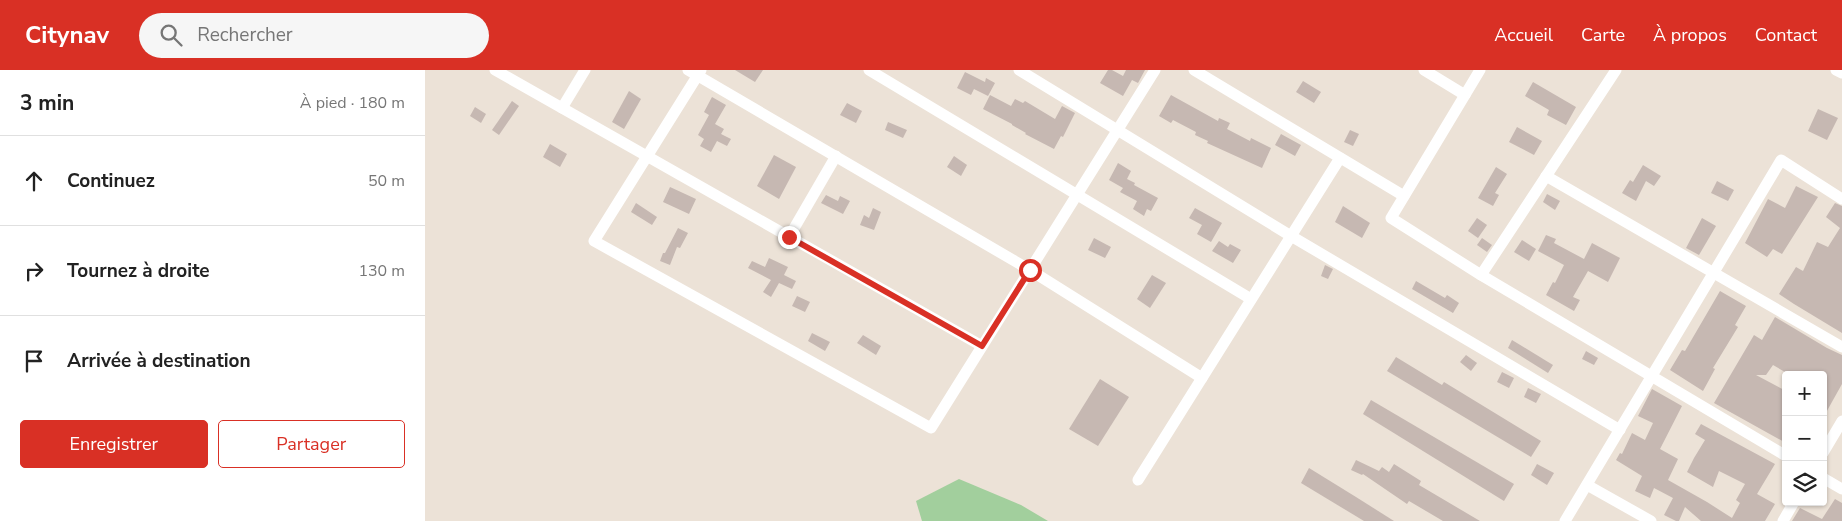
<!DOCTYPE html>
<html lang="fr">
<head>
<meta charset="utf-8">
<style>
  :root { --surface:#fff; --page:#f6f6f6; --text:#222; --muted:#767676; --line:#e0e0e0; --accent:#d93025 }
  body { margin:0; font-family:"Nunito Sans",sans-serif; background:var(--page); color:var(--text) }
  .controls { position:absolute; right:15px; bottom:15px; display:grid; overflow:hidden; border-radius:5px; box-shadow:0 1px 4px #0004 }
  .controls button { width:45px; height:45px; display:grid; place-items:center; padding:0; border:0; border-bottom:1px solid var(--line); background:var(--surface); color:var(--text); font:25px sans-serif }
  .stop { position:absolute; width:15px; height:15px; margin:-11px; border:4px solid #d93025; border-radius:50%; background:#fff }
  .stop.end { background:#d93025; border-color:#fff; box-shadow:0 1px 5px #0008 }
  .list { margin:0; padding:0; list-style:none }
  h2 { display:flex; justify-content:space-between; align-items:center; height:65px; margin:0; padding:0 20px; font-size:21px }
  h2 small { font-size:16px; font-weight:400; color:var(--muted) }
  .list li { display:grid; grid-template-columns:32px 1fr auto; gap:15px; align-items:center; box-sizing:border-box; height:90px; padding:0 20px; border-top:1px solid var(--line) }
  .list b { display:block; font-size:19px; white-space:nowrap }
  .list em { font-size:16px; font-style:normal; color:var(--muted) }
  .actions { display:flex; gap:10px; padding:15px 20px }
  .actions a { flex:1; padding:11px 0; border:1px solid var(--accent); border-radius:5px; text-align:center; font-size:18px; color:var(--accent) }
  .actions .main { background:var(--accent); color:#fff }
  .icon { flex:none; width:28px; height:28px; fill:none; stroke:currentColor; stroke-width:2; stroke-linecap:round; stroke-linejoin:round }
  .map { position:relative; flex:none; width:1417px; height:451px; overflow:hidden }
  header { display:flex; align-items:center; gap:30px; box-sizing:border-box; height:70px; padding:0 25px; background:var(--accent); color:#fff }
  header strong { font-size:24px }
  nav { display:flex; gap:28px; margin-inline-start:auto; font-size:18px }
  .search { width:350px; height:45px; background:var(--page); display:flex; align-items:center; gap:12px; box-sizing:border-box; padding:0 18px; border-radius:28px; color:var(--muted); font-size:19px }
  main { display:flex }
  aside { flex:1; background:var(--surface) }
  .map>svg:first-child { display:block }
  .green { fill:#a2cf9d }
  .building { fill:#c6b8b2 }
  .lines { fill:none; stroke-linecap:round; stroke-linejoin:round }
  .minor { stroke:#fff; stroke-width:11 }
  .route { stroke:#d93025; stroke-width:6 }
</style>
</head>
<body>
<header>
<strong>Citynav</strong>
<div class="search"><svg class="icon" aria-label="search" viewBox="0 0 24 24"><circle cx="10" cy="10" r="6"/><path d="M15 15l6 6"/></svg>Rechercher</div>
<nav><a>Accueil</a><a>Carte</a><a>À propos</a><a>Contact</a></nav>
</header>
<main>
<aside>
<h2>3 min<small>À pied · 180 m</small></h2>
<ul class="list">
<li><svg class="icon" aria-label="ahead" viewBox="0 0 24 24"><path d="M12 20V5M6 11l6-6 6 6"/></svg><div><b>Continuez</b></div><em>50 m</em></li>
<li><svg class="icon" aria-label="right" viewBox="0 0 24 24"><path d="M7 20v-9h11M14 6l5 5-5 5"/></svg><div><b>Tournez à droite</b></div><em>130 m</em></li>
<li><svg class="icon" aria-label="arrive" viewBox="0 0 24 24"><path d="M6 21V4h12l-3 4 3 4H6"/></svg><div><b>Arrivée à destination</b></div></li>
</ul>
<div class="actions"><a class="main">Enregistrer</a><a>Partager</a></div>
</aside>
<div class="map">
<svg width="1417" height="451" viewBox="0 0 1417 451">
  <rect width="100%" height="100%" fill="#ece2d7"/>
  <!-- green -->
  <path class="green" d="M534,409L596,435L623,451H497L491,431Z"/>
  <!-- building -->
  <g class="building">
    <path d="M310,0H338L330,12Z"/>
    <path d="M683,0H687L698,6L701,0H720L713,13L707,10L698,26L675,13Z"/>
    <path d="M540,2L560,12L561,8L570,13L563,26L549,19L546,25L532,18Z"/>
    <path d="M878,11L896,22L889,33L871,22Z"/>
    <path d="M1108,12L1151,37L1141,55L1122,45L1124,40L1100,26Z"/>
    <path d="M204,21L216,29L199,59L187,52Z"/>
    <path d="M565,25L586,36L590,29L598,33L600,31L630,49L637,36L650,43L638,67L636,66L629,79L600,64L601,63L587,55V54L558,39Z"/>
    <path d="M746,25L793,51L794,48L805,53L802,59L825,71L826,68L846,78L837,98L782,73L783,71L770,65L771,62L748,50L746,53L734,46Z"/>
    <path d="M287,27L301,35L290,54L299,59L296,64L306,69L302,76L292,71L286,82L275,76L279,69L273,65L284,45L279,42Z"/>
    <path d="M87,31L94,36L74,65L67,60Z"/>
    <path d="M422,33L437,41L431,53L415,45Z"/>
    <path d="M50,37L61,44L56,53L45,46Z"/>
    <path d="M1393,39L1413,48L1402,70L1383,61Z"/>
    <path d="M463,52L482,60L478,68L460,60Z"/>
    <path d="M1092,57L1117,71L1109,85L1084,72Z"/>
    <path d="M925,60L934,64L928,76L919,72Z"/>
    <path d="M856,64L876,75L870,86L850,75Z"/>
    <path d="M125,74L142,84L135,97L118,87Z"/>
    <path d="M349,85L371,97L354,129L332,116Z"/>
    <path d="M529,86L542,95L536,106L522,97Z"/>
    <path d="M693,93L706,101L702,109L710,113L709,115L733,128L726,141L722,139L719,146L708,139L712,131L695,122L698,118L684,110Z"/>
    <path d="M1218,95L1236,106L1229,116L1221,111L1211,131L1197,123L1205,110L1208,112Z"/>
    <path d="M1071,97L1082,104L1070,123L1074,125L1068,136L1053,128Z"/>
    <path d="M1292,111L1309,120L1303,131L1286,123Z"/>
    <path d="M1371,116L1393,127L1357,184L1348,179L1342,187L1320,173L1343,129L1360,138Z"/>
    <path d="M245,117L271,129L264,144L238,132Z"/>
    <path d="M1122,124L1135,131L1130,140L1118,132Z"/>
    <path d="M401,125L413,131L415,126L425,131L418,144L396,133Z"/>
    <path d="M211,133L232,147L227,155L206,142Z"/>
    <path d="M1410,133L1417,136V263L1369,234L1354,224L1371,197L1378,201L1392,172L1403,177L1415,158L1401,147Z"/>
    <path d="M918,136L945,153L937,168L910,152Z"/>
    <path d="M448,138L456,142L449,160L435,155L439,145L444,148Z"/>
    <path d="M770,138L797,153L786,172L772,164L777,155L764,148Z"/>
    <path d="M1052,148L1062,155L1053,168L1043,161Z"/>
    <path d="M1277,148L1291,156L1274,185L1261,178Z"/>
    <path d="M253,158L263,163L255,178L252,177L245,195L235,191L238,183H240Z"/>
    <path d="M1121,165L1131,169L1129,173L1159,189L1167,173L1195,188L1183,212L1163,201L1148,227L1155,230L1149,241L1121,225L1128,212L1130,213L1139,195L1113,181Z"/>
    <path d="M669,168L686,177L680,188L663,180Z"/>
    <path d="M1057,168L1067,175L1062,182L1052,175Z"/>
    <path d="M1097,170L1111,179L1104,191L1089,182Z"/>
    <path d="M794,171L803,177L805,174L816,180L808,193L787,181Z"/>
    <path d="M344,188L363,197L359,205L371,211L367,219L354,213L346,227L338,222L346,210L323,198L327,191L340,197Z"/>
    <path d="M900,195L908,199L903,209L896,206Z"/>
    <path d="M727,205L741,213L725,238L712,229Z"/>
    <path d="M991,211L1020,228L1022,225L1034,233L1028,243L987,219Z"/>
    <path d="M1295,221L1321,236L1310,255L1313,257L1288,298L1290,299L1278,321L1245,300L1257,280L1260,281Z"/>
    <path d="M372,226L385,232L380,242L367,236Z"/>
    <path d="M1350,247L1402,278L1417,285V314L1398,348V305H1365L1348,295L1341,305H1331L1361,321V373L1289,333L1329,265L1337,270Z"/>
    <path d="M387,263L405,272L400,281L383,271Z"/>
    <path d="M438,265L456,276L451,285L432,273Z"/>
    <path d="M1087,270L1128,295L1123,303L1083,278Z"/>
    <path d="M1161,281L1173,288L1169,295L1157,289Z"/>
    <path d="M1041,285L1052,293L1046,301L1035,292Z"/>
    <path d="M971,287L1017,315L1019,312L1116,371L1106,387L962,301Z"/>
    <path d="M1077,302L1089,308L1084,318L1072,312Z"/>
    <path d="M675,309L704,327L673,376L644,359Z"/>
    <path d="M1103,318L1116,324L1111,333L1099,327Z"/>
    <path d="M1227,319L1257,336L1235,379L1253,389L1243,410L1282,432L1307,448L1315,433L1311,430L1320,414L1294,401L1288,417L1262,402L1269,388L1280,370L1270,364L1276,354L1350,394L1332,424L1350,434L1340,451H1276L1260,437L1254,451H1251L1239,445L1248,428L1229,418L1225,428L1210,421L1217,406L1191,390L1195,383L1197,384L1207,363L1220,370L1228,353L1213,346Z"/>
    <path d="M946,330L1089,414L1079,431L938,344Z"/>
    <path d="M931,390L954,401L957,397L964,402L969,394L996,411L994,415L1055,451H1018L984,431L982,434L938,404L937,405L926,400Z"/>
    <path d="M1112,394L1129,403L1122,415L1106,405Z"/>
    <path d="M884,398L931,427L969,451H939L876,413Z"/>
    <path d="M1410,429L1417,433V451H1367L1375,438L1397,449Z"/>
  </g>
  <g class="lines">
    <!-- minor -->
    <g class="minor">
      <path d="M70,0L557,276"/>
      <path d="M263,0L605,200L777,308"/>
      <path d="M276,0L169,171L506,358L730,0"/>
      <path d="M444,0L826,229"/>
      <path d="M594,0L866,166L1195,360"/>
      <path d="M769,0L979,126"/>
      <path d="M999,0L1040,25"/>
      <path d="M1055,0L966,148L1056,205L1361,386"/>
      <path d="M1411,0L1417,3"/>
      <path d="M137,38L160,0"/>
      <path d="M1121,106L1417,277"/>
      <path d="M364,167L411,86"/>
      <path d="M1056,205L1191,0"/>
      <path d="M1398,383L1417,351"/>
      <path d="M1398,408L1417,419"/>
      <path d="M713,410L915,88"/>
      <path d="M1162,415L1226,451"/>
      <path d="M1140,451L1356,90L1417,129"/>
      <path d="M1358,451L1369,432"/>
    </g>
  </g>
  <g class="lines">
    <!-- route -->
    <path class="route" d="M364,167L557,276L605,200"/>
  </g>
</svg>
<div class="controls">
<button>+</button>
<button>−</button>
<button><svg class="icon" aria-label="layers" viewBox="0 0 24 24"><path d="M12 4l9 5-9 5-9-5zM3 14l9 5 9-5"/></svg></button>
</div>
<div class="stop" style="left:605px;top:200px"></div>
<div class="stop end" style="left:364px;top:167px"></div>
</div>
</main>
</body>
</html>
